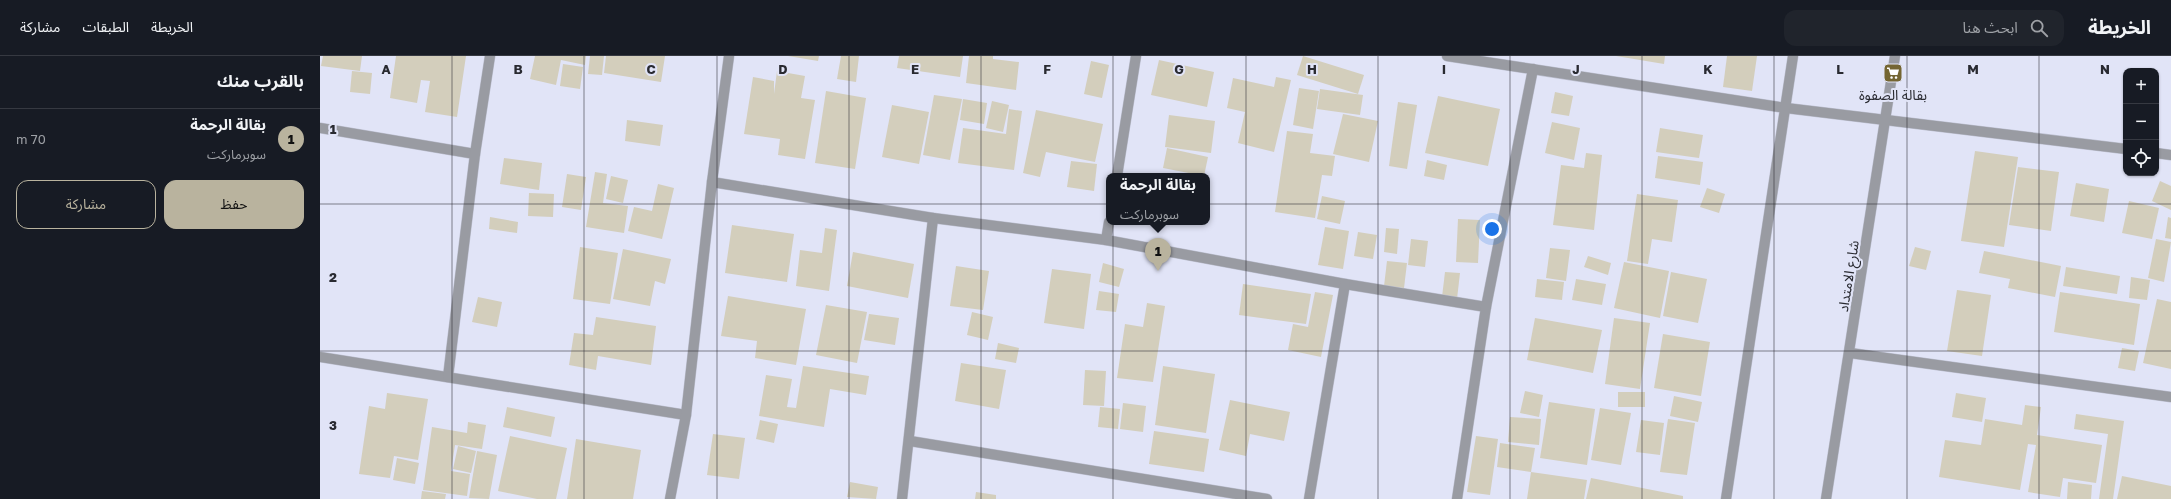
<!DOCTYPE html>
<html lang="ar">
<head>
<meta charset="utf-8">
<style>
  :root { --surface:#171b24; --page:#20242c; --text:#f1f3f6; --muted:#9ea1a6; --line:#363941; --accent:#b9b39e }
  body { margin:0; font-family:"Golos Text","Noto Sans Arabic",sans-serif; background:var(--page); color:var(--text); direction:rtl }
  .controls { position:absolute; right:12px; top:12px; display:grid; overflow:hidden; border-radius:8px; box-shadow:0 1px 3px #0004 }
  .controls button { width:36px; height:36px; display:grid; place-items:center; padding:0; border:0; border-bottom:1px solid var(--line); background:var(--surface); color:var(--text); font:20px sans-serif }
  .you { position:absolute; left:1172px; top:173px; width:14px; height:14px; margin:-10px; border:3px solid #fff; border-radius:50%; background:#1a73e8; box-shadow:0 0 0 6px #1a73e833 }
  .badge { display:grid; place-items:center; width:26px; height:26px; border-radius:50%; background:var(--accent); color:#111; font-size:13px; font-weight:700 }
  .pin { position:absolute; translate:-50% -33px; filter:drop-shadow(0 1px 2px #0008) }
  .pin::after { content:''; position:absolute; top:21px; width:14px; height:12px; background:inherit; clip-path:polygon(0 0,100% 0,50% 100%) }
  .popup { position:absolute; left:786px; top:117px; width:104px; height:52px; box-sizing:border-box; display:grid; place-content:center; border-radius:8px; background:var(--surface); filter:drop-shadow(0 1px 3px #0005); font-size:13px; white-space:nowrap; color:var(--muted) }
  .popup b { font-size:15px; color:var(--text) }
  .popup::after { content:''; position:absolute; left:50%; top:100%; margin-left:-8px; border:8px solid transparent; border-top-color:var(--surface) }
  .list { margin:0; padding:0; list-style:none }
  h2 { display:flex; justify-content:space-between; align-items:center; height:52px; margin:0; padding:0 16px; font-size:17px }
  h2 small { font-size:13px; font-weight:400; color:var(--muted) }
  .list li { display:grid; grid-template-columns:26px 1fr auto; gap:12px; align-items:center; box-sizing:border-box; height:60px; padding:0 16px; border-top:1px solid var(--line) }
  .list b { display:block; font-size:15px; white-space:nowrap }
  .list p { margin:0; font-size:13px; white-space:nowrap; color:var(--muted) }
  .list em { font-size:13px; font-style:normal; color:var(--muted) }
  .actions { display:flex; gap:8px; padding:12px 16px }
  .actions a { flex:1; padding:9px 0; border:1px solid var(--accent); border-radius:12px; text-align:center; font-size:14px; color:var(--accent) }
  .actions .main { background:var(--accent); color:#111 }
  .icon { flex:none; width:22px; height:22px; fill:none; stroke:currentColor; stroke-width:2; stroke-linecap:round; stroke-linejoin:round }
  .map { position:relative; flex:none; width:1851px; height:443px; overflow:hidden; direction:ltr }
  header { display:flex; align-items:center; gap:24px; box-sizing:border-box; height:56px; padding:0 20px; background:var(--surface); border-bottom:1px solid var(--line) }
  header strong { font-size:19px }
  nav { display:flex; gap:22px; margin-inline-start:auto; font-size:14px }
  .search { width:280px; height:36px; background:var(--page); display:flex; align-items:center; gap:10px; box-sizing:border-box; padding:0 14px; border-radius:12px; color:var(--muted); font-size:15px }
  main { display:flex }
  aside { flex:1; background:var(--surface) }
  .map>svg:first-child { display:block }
  .building { fill:#d3cebc }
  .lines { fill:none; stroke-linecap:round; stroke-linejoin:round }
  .minor-casing { stroke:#bcbfcf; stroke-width:11 }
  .minor { stroke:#999ba2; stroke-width:10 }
  .grid { fill:none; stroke:#292a31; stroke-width:1; stroke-opacity:0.55 }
  .labels { text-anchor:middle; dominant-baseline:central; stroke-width:4; stroke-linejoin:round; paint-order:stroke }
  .poi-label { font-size:14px; fill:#292a31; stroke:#e1e4f7 }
  .street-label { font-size:14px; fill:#292a31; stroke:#e1e4f7 }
  .grid-label { font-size:13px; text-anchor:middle; font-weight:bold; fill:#292a31; stroke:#e1e4f7; stroke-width:4; stroke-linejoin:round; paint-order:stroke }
</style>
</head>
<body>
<header>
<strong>الخريطة</strong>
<div class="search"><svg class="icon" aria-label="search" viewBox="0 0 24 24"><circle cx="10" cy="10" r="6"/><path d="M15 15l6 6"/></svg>ابحث هنا</div>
<nav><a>الخريطة</a><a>الطبقات</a><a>مشاركة</a></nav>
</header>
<main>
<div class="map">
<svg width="1851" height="443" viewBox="0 0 1851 443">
  <rect width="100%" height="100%" fill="#e1e4f7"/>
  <!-- building -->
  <g class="building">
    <path d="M3,0H42L40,15L1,10Z"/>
    <path d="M76,0H146L137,61L105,56L110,25L101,24L97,47L70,42Z"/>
    <path d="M215,0H266L265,9L241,4L236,29L210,23Z"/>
    <path d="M270,0H284L282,19L268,18Z"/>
    <path d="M286,0H345L341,26L284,17Z"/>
    <path d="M468,0H499L498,5Z"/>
    <path d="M521,0H539L536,26L517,23Z"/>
    <path d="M579,0H643L640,21L577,12Z"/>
    <path d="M649,0H673V3L699,6L696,34L646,27Z"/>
    <path d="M983,0L1044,19L1038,38L977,19Z"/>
    <path d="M1296,0H1345L1344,8Z"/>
    <path d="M1407,0H1437L1432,35L1403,31Z"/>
    <path d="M839,4L894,16L887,51L831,39Z"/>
    <path d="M771,5L789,9L782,42L764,38Z"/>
    <path d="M243,8L263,11L260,33L240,30Z"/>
    <path d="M32,15L52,17L50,38L30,36Z"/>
    <path d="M457,15L485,20L481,42L495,44L485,103L458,99L460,83L424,78L433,21L454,25V38Z"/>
    <path d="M956,21L971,24L954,96L918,87L925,56L907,52L913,22L954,31Z"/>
    <path d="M979,32L999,35L993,73L973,69Z"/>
    <path d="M1000,33L1043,39L1040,59L997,53Z"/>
    <path d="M506,35L546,42L535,113L495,107Z"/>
    <path d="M1235,36L1253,40L1249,60L1231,57Z"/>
    <path d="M614,39L642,43L630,104L603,99Z"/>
    <path d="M1118,40L1180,53L1168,110L1105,97Z"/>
    <path d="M643,43L667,47L664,68L640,64Z"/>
    <path d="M672,45L689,49L683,76L666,72Z"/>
    <path d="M1078,46L1097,49L1087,113L1069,110Z"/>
    <path d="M572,49L609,56L599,108L562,101Z"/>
    <path d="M689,53L702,55L694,114L638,107L643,72L686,78Z"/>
    <path d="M716,54L783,68L775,106L726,96L720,121L703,117Z"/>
    <path d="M1023,58L1058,65L1049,106L1013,98Z"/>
    <path d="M849,59L895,65L891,97L845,91Z"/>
    <path d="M307,64L343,69L340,90L305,85Z"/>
    <path d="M1232,66L1260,72L1254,104L1225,97Z"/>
    <path d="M1340,72L1383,79L1379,102L1336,96Z"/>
    <path d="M967,75L993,78L990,97L1015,100L1012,120L1002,119L995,162L955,156Z"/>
    <path d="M847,92L888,101L884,120L843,112Z"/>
    <path d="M1655,95L1698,101L1684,191L1641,185Z"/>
    <path d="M1266,97L1282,99L1274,174L1233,169L1241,109L1264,112Z"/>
    <path d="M1338,100L1383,106L1380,129L1335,122Z"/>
    <path d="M184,102L222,107L219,134L180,128Z"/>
    <path d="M1107,104L1127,109L1124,124L1104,120Z"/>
    <path d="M751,105L777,108L774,135L747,131Z"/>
    <path d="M1698,111L1739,116L1731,175L1689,169Z"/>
    <path d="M275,116L287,118L283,147L308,150L304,177L266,171Z"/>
    <path d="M247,118L266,121L261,154L242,151Z"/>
    <path d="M291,120L308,124L303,147L286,143Z"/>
    <path d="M1840,125L1851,130V154L1832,145Z"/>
    <path d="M1756,127L1789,133L1784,166L1750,160Z"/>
    <path d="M338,128L354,132L342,183L308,175L314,151L332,155Z"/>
    <path d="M1387,132L1405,138L1399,157L1380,151Z"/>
    <path d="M209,137L234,138L233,161L208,160Z"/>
    <path d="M1317,138L1358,144L1352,186L1332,183L1328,208L1307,205Z"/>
    <path d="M1002,140L1025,145L1020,168L997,163Z"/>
    <path d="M1809,145L1839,152L1832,183L1802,177Z"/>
    <path d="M170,161L198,166L197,177L169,173Z"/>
    <path d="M1848,161L1851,162V183L1845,182Z"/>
    <path d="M1138,163L1160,164L1158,207L1136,206Z"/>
    <path d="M412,169L474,178L467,226L405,217Z"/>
    <path d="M1005,171L1029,175L1023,213L998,209Z"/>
    <path d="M505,172L517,174L509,235L476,230L480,194L502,197Z"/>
    <path d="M1066,172L1079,173L1077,198L1064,196Z"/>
    <path d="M1038,176L1057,179L1053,203L1034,200Z"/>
    <path d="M1091,183L1108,185L1105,211L1088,209Z"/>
    <path d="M1836,183L1851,186L1844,226L1828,222Z"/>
    <path d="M260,191L298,197L290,248L253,243Z"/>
    <path d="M1595,191L1611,195L1606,214L1589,210Z"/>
    <path d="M1230,192L1250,194L1246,225L1226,222Z"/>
    <path d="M303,193L351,203L345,228L335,225L330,250L293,243Z"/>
    <path d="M1664,195L1741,210L1735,241L1688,232L1690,223L1659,217Z"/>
    <path d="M533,196L594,208L588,242L527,230Z"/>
    <path d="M1268,200L1291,207L1288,219L1264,211Z"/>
    <path d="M1067,205L1087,207L1084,232L1064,230Z"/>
    <path d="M1304,206L1349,215L1340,262L1294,252Z"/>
    <path d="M783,207L804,213L799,231L779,226Z"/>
    <path d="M636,210L669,215L663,254L630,250Z"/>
    <path d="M1746,211L1800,220L1797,238L1743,230Z"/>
    <path d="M732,213L771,218L764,273L724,267Z"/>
    <path d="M1125,216L1140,217L1137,243L1122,241Z"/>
    <path d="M1351,216L1387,223L1378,267L1343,260Z"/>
    <path d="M1811,221L1830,224L1827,244L1809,242Z"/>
    <path d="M1217,223L1244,226L1242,244L1215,241Z"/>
    <path d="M1256,223L1286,228L1282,249L1252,244Z"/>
    <path d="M923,228L991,238L986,268L919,259Z"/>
    <path d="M1637,234L1671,239L1662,300L1627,295Z"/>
    <path d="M779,235L799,238L796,256L776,254Z"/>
    <path d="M995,236L1013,239L1001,301L968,294L973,268L988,271Z"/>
    <path d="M1740,236L1820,248L1814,289L1734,276Z"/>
    <path d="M408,240L486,253L476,309L435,302L437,285L401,280Z"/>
    <path d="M158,241L182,246L177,271L152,266Z"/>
    <path d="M1837,243L1851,246V313L1823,307Z"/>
    <path d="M827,247L845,250L833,326L797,322L805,268L823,271Z"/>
    <path d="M506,249L547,256L537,307L496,299Z"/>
    <path d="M652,256L673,261L668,284L647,279Z"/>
    <path d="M549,258L579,262L575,289L544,284Z"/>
    <path d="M276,261L336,270L331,309L278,300L276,314L249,309L254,277L273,279Z"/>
    <path d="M1215,262L1282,274L1273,317L1207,304Z"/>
    <path d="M1294,262L1330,267L1320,333L1285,328Z"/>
    <path d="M1343,278L1390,286L1381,340L1334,332Z"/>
    <path d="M678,287L699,292L696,307L675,303Z"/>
    <path d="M1802,292L1819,295L1815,315L1798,312Z"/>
    <path d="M641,307L686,314L679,353L635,345Z"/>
    <path d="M483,310L549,320L546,339L510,333L504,371L439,360L446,319L472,323L467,351L476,352Z"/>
    <path d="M843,310L895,318L886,377L835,369Z"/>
    <path d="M765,314L786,315L784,350L763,349Z"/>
    <path d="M1205,335L1223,339L1219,361L1200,357Z"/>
    <rect x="1298" y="336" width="27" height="15"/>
    <path d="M67,337L108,343L98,404L74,400L70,422L39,418L49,350L65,353Z"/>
    <path d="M1636,337L1666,342L1662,366L1632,361Z"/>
    <path d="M1354,340L1382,346L1378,366L1350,360Z"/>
    <path d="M910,344L970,356L964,385L930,378L926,400L899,394Z"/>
    <path d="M1229,346L1275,353L1267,409L1220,402Z"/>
    <path d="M803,347L826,350L823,376L800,373Z"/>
    <path d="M1705,349L1721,351L1717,379L1782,389L1776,427L1743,422L1740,441L1708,436L1716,389L1708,388L1700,434L1619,421L1625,384L1661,389L1665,363L1702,369Z"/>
    <path d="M187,351L235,361L231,381L183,371Z"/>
    <path d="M780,351L800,353L798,373L778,371Z"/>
    <path d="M1280,352L1311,357L1301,409L1271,404Z"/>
    <path d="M1756,358L1804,365L1793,443H1779L1788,378L1754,373Z"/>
    <path d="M1190,361L1221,363L1219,389L1188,386Z"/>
    <path d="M1348,363L1375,367L1367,419L1340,416Z"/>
    <path d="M440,364L458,368L454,387L436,383Z"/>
    <path d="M1321,364L1344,367L1340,399L1316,396Z"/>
    <path d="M148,366L166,369L162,393L135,389L131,415L150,418L147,440L103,434L112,371L147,377Z"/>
    <path d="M834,375L889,383L884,416L829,408Z"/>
    <path d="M393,378L425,382L419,423L387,419Z"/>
    <path d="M190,380L247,392L236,443H217L178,435Z"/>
    <path d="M1156,380L1178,383L1170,439L1147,436Z"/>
    <path d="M256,383L321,394L313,443H247Z"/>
    <path d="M1180,387L1215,392L1211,416L1177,411Z"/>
    <path d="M138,390L156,395L151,417L133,413Z"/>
    <path d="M157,395L177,399L169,443L149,442Z"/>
    <path d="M77,402L99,407L95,428L73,424Z"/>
    <path d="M1211,416L1267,424L1264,443H1207Z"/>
    <path d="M1802,420L1851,430V443H1797Z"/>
    <path d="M1271,422L1363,440V443H1266Z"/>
    <path d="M530,426L558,431L556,443L527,441Z"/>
    <path d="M1748,426L1772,429L1771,443H1747Z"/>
    <path d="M102,435L126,438L125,443H101Z"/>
    <path d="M656,436L676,439V443H655Z"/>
  </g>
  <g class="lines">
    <!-- minor casing -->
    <g class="minor-casing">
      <g id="minor">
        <path d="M1127,0L1466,52L1806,93"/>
        <path d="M0,72L155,98"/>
        <path d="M1836,97L1851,99"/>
        <path d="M797,120L816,0"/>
        <path d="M392,126L613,162L786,184L1025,228L1166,251"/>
        <path d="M786,184L789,166"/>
        <path d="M1530,297L1851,341"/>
        <path d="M0,301L366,359"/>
        <path d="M128,321L155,98L170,0"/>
        <path d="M590,385L947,443"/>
        <path d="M350,443L366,359L392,126L409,0"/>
        <path d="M582,443L613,162"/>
        <path d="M989,443L1025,228"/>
        <path d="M1137,443L1166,251L1213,13"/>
        <path d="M1406,443L1473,0"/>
        <path d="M1506,443L1575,0"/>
      </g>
    </g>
    <!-- minor -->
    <use href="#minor" class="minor"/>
  </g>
  <!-- grid -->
  <path class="grid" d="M132,0V443M264,0V443M397,0V443M529,0V443M661,0V443M793,0V443M926,0V443M1058,0V443M1190,0V443M1322,0V443M1454,0V443M1587,0V443M1719,0V443M0,148H1851M0,295H1851"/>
  <!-- icons -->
  <defs>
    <g id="supermarket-square" transform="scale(1)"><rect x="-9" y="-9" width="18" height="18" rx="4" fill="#746532" stroke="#e1e4f7"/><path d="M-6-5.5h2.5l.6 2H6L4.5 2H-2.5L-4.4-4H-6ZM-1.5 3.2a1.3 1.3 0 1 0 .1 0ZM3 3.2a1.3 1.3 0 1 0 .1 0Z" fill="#fff"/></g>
  </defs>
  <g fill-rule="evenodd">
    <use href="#supermarket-square" x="1573" y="17"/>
  </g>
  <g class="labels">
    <!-- poi labels -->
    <g class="poi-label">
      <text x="1573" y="38">بقالة الصفوة</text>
    </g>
    <!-- street labels -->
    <g class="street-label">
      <text transform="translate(1528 220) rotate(-81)">شارع الامتداد</text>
    </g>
  </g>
  <g class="grid-label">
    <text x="66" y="18">A</text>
    <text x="198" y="18">B</text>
    <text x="331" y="18">C</text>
    <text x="463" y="18">D</text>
    <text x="595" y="18">E</text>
    <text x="727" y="18">F</text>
    <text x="859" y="18">G</text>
    <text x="992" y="18">H</text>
    <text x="1124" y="18">I</text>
    <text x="1256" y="18">J</text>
    <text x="1388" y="18">K</text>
    <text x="1520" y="18">L</text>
    <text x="1653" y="18">M</text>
    <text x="1785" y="18">N</text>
    <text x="13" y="78">1</text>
    <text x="13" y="226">2</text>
    <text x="13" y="374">3</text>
  </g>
</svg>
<div class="controls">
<button>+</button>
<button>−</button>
<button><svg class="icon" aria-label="locate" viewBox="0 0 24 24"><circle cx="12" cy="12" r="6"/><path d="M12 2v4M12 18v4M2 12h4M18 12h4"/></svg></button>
</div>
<div class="you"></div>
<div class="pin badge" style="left:838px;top:215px">1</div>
<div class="popup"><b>بقالة الرحمة</b>سوبرماركت</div>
</div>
<aside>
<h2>بالقرب منك<small></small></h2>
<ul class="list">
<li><span class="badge">1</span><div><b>بقالة الرحمة</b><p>سوبرماركت</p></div><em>70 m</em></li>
</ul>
<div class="actions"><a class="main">حفظ</a><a>مشاركة</a></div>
</aside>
</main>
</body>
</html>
